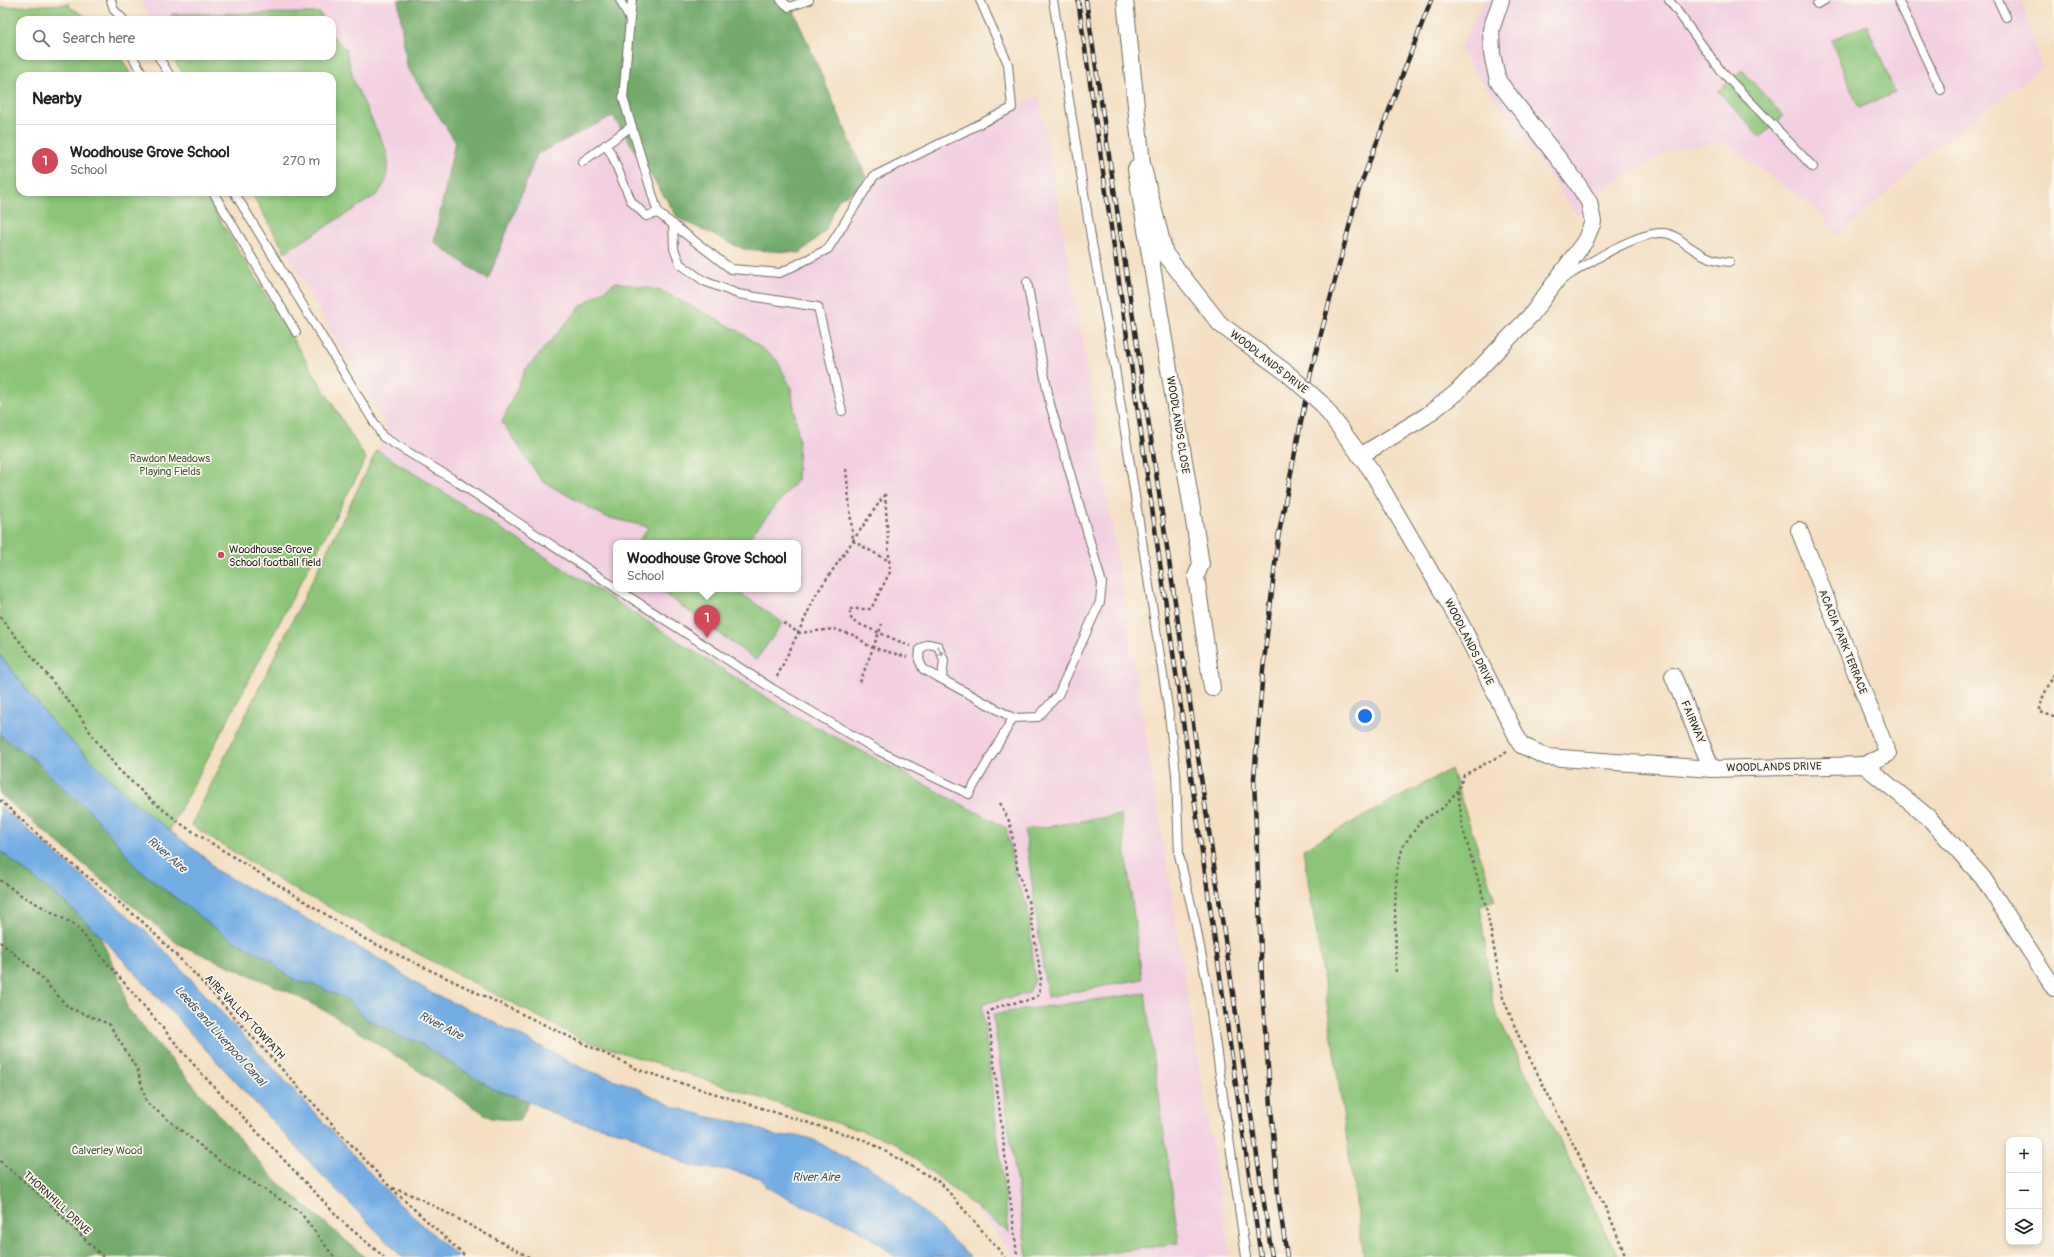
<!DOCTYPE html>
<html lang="en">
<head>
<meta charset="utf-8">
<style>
  :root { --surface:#fff; --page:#f2f2f2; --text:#222; --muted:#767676; --line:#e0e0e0; --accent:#d1495b }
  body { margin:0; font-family:Pangolin,sans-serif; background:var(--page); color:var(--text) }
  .controls { position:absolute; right:12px; bottom:12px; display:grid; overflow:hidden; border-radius:8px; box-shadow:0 2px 6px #0003 }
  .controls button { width:36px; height:36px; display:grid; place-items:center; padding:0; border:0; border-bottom:1px solid var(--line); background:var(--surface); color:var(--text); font:20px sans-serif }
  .you { position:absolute; left:1365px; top:716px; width:14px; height:14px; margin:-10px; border:3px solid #fff; border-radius:50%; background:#1a73e8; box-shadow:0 0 0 6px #1a73e833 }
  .badge { display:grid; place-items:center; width:26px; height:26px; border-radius:50%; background:var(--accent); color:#fff; font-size:13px; font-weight:700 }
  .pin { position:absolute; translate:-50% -33px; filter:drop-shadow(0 1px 2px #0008) }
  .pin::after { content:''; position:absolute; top:21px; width:14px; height:12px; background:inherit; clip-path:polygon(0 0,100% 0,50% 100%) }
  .popup { position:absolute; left:613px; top:540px; width:188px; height:52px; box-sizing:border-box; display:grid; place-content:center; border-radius:8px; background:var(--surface); filter:drop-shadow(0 1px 3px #0005); font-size:13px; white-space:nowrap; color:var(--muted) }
  .popup b { font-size:15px; color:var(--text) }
  .popup::after { content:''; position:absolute; left:50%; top:100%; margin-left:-8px; border:8px solid transparent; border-top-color:var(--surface) }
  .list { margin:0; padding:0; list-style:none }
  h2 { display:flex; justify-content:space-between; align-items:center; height:52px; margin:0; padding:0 16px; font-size:17px }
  h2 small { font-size:13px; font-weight:400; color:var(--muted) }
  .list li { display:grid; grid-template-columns:26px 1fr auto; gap:12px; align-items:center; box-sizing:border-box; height:72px; padding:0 16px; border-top:1px solid var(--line) }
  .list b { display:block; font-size:15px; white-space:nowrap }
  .list p { margin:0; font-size:13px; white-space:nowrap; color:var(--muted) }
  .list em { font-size:13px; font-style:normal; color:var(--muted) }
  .icon { flex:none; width:22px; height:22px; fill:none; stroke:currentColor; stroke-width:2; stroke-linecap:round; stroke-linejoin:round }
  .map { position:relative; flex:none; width:2054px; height:1257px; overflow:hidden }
  .search { position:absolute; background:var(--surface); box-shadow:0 2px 6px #0003; left:16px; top:16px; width:320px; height:44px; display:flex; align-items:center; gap:10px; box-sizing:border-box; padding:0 14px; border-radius:12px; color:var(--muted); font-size:15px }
  .panel { position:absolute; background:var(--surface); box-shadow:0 2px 6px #0003; left:16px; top:72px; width:320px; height:124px; border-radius:12px }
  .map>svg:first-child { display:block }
  .built { fill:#f2cfe1; fill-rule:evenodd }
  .green { fill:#8cc579; stroke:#5c7852 }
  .forest { fill:#71aa69; stroke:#4e6a4a }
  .water { fill:#73ade4; stroke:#4f6c88 }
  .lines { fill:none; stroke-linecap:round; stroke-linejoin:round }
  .service-casing { stroke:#716a60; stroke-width:10 }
  .minor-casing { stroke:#716a60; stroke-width:18 }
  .path { stroke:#716a60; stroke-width:2.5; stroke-dasharray:3 3; stroke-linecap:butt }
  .service { stroke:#fff; stroke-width:8 }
  .minor { stroke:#fff; stroke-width:16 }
  .rail-casing { stroke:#2b2b2b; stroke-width:4.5 }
  .rail { stroke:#fbf7ec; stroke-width:3; stroke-dasharray:9; stroke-linecap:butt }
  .minor-bridge-casing { stroke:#716a60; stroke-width:18; stroke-linecap:butt }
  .minor-bridge { stroke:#fff; stroke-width:16 }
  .oneway { fill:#a0a0a0 }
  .poi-dot { fill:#d1495b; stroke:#fbf7ec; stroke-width:1.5 }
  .labels { text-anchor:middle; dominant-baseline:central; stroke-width:3.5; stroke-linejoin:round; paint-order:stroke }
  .street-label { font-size:11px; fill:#2b2b2b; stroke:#fbf7ec }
  .park-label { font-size:11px; fill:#485942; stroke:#fbf7ec }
  .poi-label { font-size:11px; fill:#2b2b2b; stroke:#fbf7ec; text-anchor:start }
  .water-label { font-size:12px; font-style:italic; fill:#44586c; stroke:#fbf7ec }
</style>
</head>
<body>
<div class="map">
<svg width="2054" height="1257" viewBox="0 0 2054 1257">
  <rect width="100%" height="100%" fill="#fbf7ec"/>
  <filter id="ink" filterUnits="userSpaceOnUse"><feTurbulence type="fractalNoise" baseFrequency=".025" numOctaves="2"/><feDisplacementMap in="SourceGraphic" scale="8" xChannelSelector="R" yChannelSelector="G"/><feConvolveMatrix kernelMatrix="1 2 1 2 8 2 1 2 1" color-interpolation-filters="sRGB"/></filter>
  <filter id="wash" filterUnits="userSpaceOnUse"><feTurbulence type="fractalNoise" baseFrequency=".012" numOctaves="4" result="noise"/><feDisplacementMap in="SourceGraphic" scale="16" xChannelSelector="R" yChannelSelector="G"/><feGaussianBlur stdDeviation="0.9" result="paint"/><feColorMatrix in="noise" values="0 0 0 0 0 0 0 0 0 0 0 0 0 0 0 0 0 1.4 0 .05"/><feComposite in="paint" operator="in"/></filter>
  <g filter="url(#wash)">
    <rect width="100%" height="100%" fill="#f4dfc2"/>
    <!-- built -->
    <g class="built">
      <path d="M140,0H620L623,98L658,213L731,269L780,273L828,249L874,176L1039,95L1076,301L1230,1257H1015L971,1203L892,1141L581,1039L285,884L191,825L388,429L251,192H332V76H184L172,56H332V20H152ZM616,543H798V589H616Z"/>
      <path d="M1485,0H2022L2042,68L1934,149L1838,237L1820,212L1722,142L1671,150L1606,188L1578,216L1459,49Z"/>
    </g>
    <!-- green -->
    <g class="green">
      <path d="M70,4L68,6L92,20H20V56H120L132,76H20V192H203L366,459L169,831L132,801L54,724L0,655V7Z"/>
      <path d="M320,13L324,20H169L172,14Z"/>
      <path d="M1867,25L1895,93L1859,108L1831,40Z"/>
      <path d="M332,35L346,50L354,82L386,150L388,162L386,181L378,194L285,252L251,192H332V76H184L172,56H332Z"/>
      <path d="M1742,70L1783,116L1760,137L1718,91Z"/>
      <path d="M616,282L662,291L739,331L777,360L791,388L799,441L797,480L745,543H637L649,527L606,517L542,481L502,422L525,370L580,307Z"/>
      <path d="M377,450L796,716L1006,828L1017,882L1028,907L1035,980L1029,993L982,1004L1009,1233L892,1141L581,1039L285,884L191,825Z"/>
      <path d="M658,589H735L783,623L756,660Z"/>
      <path d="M1451,769L1495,900L1480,905L1493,1007L1618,1257H1364L1320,955L1303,849Z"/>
      <path d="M1121,815L1142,979L1047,997L1025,830Z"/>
      <path d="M1145,993L1179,1243L1080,1257H1027L993,1014Z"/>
    </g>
    <!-- forest -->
    <g class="forest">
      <path d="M398,0H789L868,182L838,200L825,231L800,253L743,249L678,218L613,116L537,154L488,280L434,242L455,141L407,67Z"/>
      <path d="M0,735L34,759L67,792L90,811L118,844L136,867L161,888L236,942L273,961L278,969L298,982L313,984L348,1000L367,1019L392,1031L398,1037L416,1041L493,1089L529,1102L520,1121L491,1118L336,1017L291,993L178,944L0,794Z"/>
      <path d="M0,851L69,906L99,934L123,986L127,1008L274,1179L365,1257H0Z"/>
    </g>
    <!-- water -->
    <g class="water">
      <path d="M0,655L54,724L132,801L209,861L215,870L371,954L433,994L472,1011L584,1069L630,1085L674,1107L713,1118L745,1123L778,1137L797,1135L814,1140L852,1161L867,1166L895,1185L970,1257H896L866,1234L851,1225L806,1207L766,1187L761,1178L730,1170L690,1166L627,1133L565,1119L520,1097L493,1089L416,1041L398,1037L392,1031L367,1019L348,1000L313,984L298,982L278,969L273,961L236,942L212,926L136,867L118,844L90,811L67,792L34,759L0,735Z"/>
      <path d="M0,806L150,935L396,1201L458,1257H402L322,1175L99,934L69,906L0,851Z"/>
    </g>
  </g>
  <g filter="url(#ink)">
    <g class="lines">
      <!-- service casing -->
      <g class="service-casing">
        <g id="service">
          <path d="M111,0L114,10L124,20"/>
          <path d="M620,0L630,20L623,98L658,213L731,269L780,273L828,249L874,176L1012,108L1008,64L980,0"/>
          <path d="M781,0L789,7L809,0"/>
          <path d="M1053,0L1092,243L1115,368L1168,707L1176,774L1179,855L1195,921L1207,984L1246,1257"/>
          <path d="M1669,0L1721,71L1813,167"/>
          <path d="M1898,0L1941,90"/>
          <path d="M1998,0L2006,17"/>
          <path d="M1817,4L1825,0"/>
          <path d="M630,19L632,0"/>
          <path d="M132,56L144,76"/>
          <path d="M158,56L170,76"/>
          <path d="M605,145L611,153L631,201L646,216L658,213"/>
          <path d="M582,162L632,126"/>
          <path d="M213,192L296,332"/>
          <path d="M234,192L383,437L456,481L616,588"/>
          <path d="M673,224L674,249L680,264L704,281L738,294L818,307L842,411"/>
          <path d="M1563,279C1584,266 1644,226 1669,234C1674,235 1679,239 1683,242C1698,253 1711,261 1730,262"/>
          <path d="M617,589L773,689L879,751L969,794L1013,718L1038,717L1058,695L1100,602L1102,583L1050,404L1027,282"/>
          <path d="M942,678L944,660L938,646L928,644L920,649L919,660L923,669L1013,718"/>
        </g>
      </g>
      <!-- minor casing -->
      <g class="minor-casing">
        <g id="minor">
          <path d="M1125,0L1142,164L1165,254L1220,324L1287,373"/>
          <path d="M1142,164L1136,169L1201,564L1196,576L1212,688"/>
          <path d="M1322,404L1371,470L1461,624L1521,745L1547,757L1712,769L1864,765L1928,817L1983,878L2054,988"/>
          <path d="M1360,456L1426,416L1457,392L1532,314L1585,241L1593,222L1589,202L1575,180L1498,81L1492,54L1491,30L1501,0"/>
          <path d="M1799,530L1888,754L1864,765"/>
          <path d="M1673,676L1712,769"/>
        </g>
      </g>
      <!-- path -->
      <g class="path">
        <path d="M846,469L853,541L889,561"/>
        <path d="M885,494L890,572L871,609H849L852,621L910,646"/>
        <path d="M0,617L78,713L94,738L119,770L151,800L184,826L365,939L639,1070L867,1141L941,1183L1005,1257"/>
        <path d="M783,623L799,633L834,629L856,636L870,647L907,657"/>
        <path d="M2054,674L2043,697L2039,712L2054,717"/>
        <path d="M777,677L817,593L885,494"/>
        <path d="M860,682L882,624"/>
        <path d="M1507,752L1464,775L1458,790L1462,826L1487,910L1503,998L1520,1039L1610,1217L1626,1257"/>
        <path d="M0,800L49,845L144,923L191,970L390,1187L466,1257"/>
        <path d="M1000,803L1010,823L1018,872L1029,904L1041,978L1039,995C1022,1006 1002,1000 988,1013L1017,1255"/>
        <path d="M0,880L19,894L75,925L201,1073L344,1223L384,1257"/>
        <path d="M0,942L35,971L69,1008L109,1024L137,1069L147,1103L221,1162L300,1212L334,1257"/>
        <path d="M1396,972L1395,906L1397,869L1403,846L1422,820L1443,808L1458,790"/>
        <path d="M0,1161L46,1200L103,1257"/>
        <path d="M393,1188L419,1198L529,1257"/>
      </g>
      <!-- service -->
      <use href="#service" class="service"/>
      <!-- minor -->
      <use href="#minor" class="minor"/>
      <!-- rail casing -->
      <g class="rail-casing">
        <g id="rail">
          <path d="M1078,0L1261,1257"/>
          <path d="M1086,0L1272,1257"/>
          <path d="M1287,1257L1278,1195L1263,1003L1254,778L1263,670L1278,538L1311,372L1359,189L1431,0"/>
        </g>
      </g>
      <!-- rail -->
      <use href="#rail" class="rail"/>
      <!-- minor-bridge casing -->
      <g class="minor-bridge-casing">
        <path id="minor-bridge" d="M1287,373L1322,404"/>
      </g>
      <!-- minor-bridge -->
      <use href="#minor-bridge" class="minor-bridge"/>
    </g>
    <!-- one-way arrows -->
    <defs><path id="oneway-solid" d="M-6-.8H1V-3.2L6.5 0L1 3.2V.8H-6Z"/></defs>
    <use class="oneway" href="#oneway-solid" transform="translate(940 651) rotate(62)"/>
  </g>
  <!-- markers -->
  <circle class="poi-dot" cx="221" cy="555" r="4"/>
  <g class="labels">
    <!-- street labels -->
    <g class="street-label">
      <text transform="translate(1269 362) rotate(38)">WOODLANDS DRIVE</text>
      <text transform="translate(1178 425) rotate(81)">WOODLANDS CLOSE</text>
      <text transform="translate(1469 642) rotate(63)">WOODLANDS DRIVE</text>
      <text transform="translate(1843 642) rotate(68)">ACACIA PARK TERRACE</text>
      <text transform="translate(1693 722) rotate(67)">FAIRWAY</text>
      <text transform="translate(1774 767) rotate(-1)">WOODLANDS DRIVE</text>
      <text transform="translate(245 1017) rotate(47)">AIRE VALLEY TOWPATH</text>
      <text transform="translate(57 1203) rotate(43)">THORNHILL DRIVE</text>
    </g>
    <!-- park labels -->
    <g class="park-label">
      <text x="170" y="458">Rawdon Meadows<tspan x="170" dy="13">Playing Fields</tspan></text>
      <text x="107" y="1150">Calverley Wood</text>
    </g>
    <!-- poi labels -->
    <g class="poi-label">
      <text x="229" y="549">Woodhouse Grove<tspan x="229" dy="13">School football field</tspan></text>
    </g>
    <!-- water labels -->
    <g class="water-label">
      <text transform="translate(167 855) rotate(41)">River Aire</text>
      <text transform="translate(441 1026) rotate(27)">River Aire</text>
      <text transform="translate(220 1036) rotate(48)">Leeds and Liverpool Canal</text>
      <text x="816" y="1177">River Aire</text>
    </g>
  </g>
</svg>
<div class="controls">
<button>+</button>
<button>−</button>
<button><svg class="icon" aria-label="layers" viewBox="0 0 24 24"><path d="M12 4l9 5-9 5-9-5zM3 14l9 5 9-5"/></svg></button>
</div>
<div class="you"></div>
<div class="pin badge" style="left:707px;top:638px">1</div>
<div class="popup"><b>Woodhouse Grove School</b>School</div>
<div class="search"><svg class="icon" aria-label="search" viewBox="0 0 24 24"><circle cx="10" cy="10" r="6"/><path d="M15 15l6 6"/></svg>Search here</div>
<section class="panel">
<h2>Nearby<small></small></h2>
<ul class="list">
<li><span class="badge">1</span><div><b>Woodhouse Grove School</b><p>School</p></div><em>270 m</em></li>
</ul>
</section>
</div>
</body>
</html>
